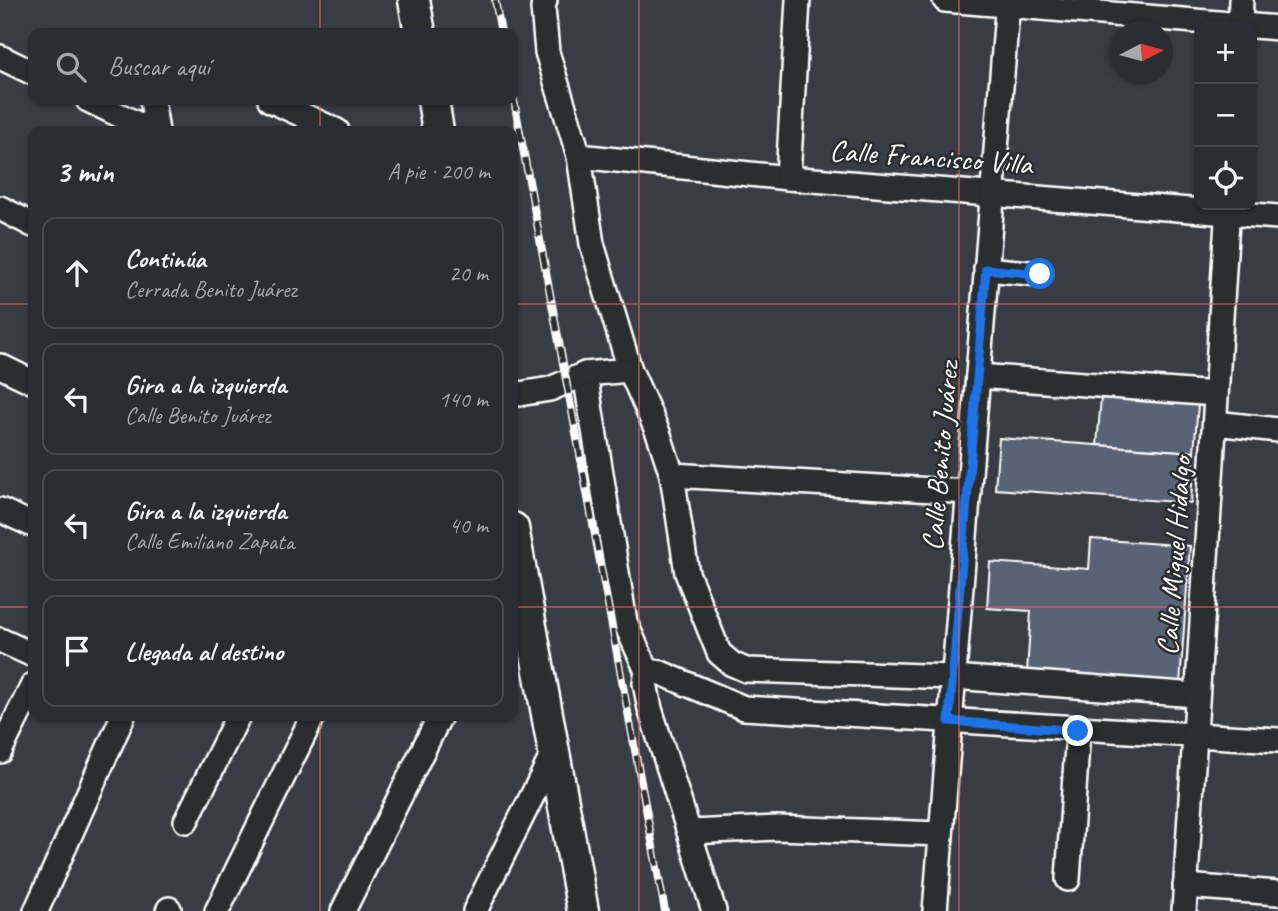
<!DOCTYPE html>
<html lang="es">
<head>
<meta charset="utf-8">
<style>
  :root { --surface:#2a2e32; --page:#32363a; --text:#f1f3f6; --muted:#a5a8ac; --line:#464a4d }
  body { margin:0; font-family:Caveat,sans-serif; background:var(--page); color:var(--text) }
  .controls { position:absolute; right:21px; top:21px; display:grid; overflow:hidden; border-radius:14px; box-shadow:0 2px 5px #0004 }
  .controls button { width:63px; height:63px; display:grid; place-items:center; padding:0; border:0; border-bottom:2px solid var(--line); background:var(--surface); color:var(--text); font:35px sans-serif }
  .compass { position:absolute; left:1110px; top:21px; width:63px; height:63px; border-radius:50%; background:var(--surface); box-shadow:0 2px 5px #0004; rotate:84deg }
  .stop { position:absolute; width:21px; height:21px; margin:-16px; border:5px solid #1a73e8; border-radius:50%; background:#fff }
  .stop.end { background:#1a73e8; border-color:#fff; box-shadow:0 2px 7px #0008 }
  .list { margin:0; padding:0; list-style:none }
  h2 { display:flex; justify-content:space-between; align-items:center; height:91px; margin:0; padding:0 28px; font-size:30px }
  h2 small { font-size:23px; font-weight:400; color:var(--muted) }
  .list li { display:grid; grid-template-columns:46px 1fr auto; gap:21px; align-items:center; box-sizing:border-box; height:112px; margin:0 14px 14px; padding:0 14px; border:2px solid var(--line); border-radius:14px }
  .list b { display:block; font-size:26px; white-space:nowrap }
  .list p { margin:0; font-size:23px; white-space:nowrap; color:var(--muted) }
  .list em { font-size:23px; font-style:normal; color:var(--muted) }
  .icon { flex:none; width:38px; height:38px; fill:none; stroke:currentColor; stroke-width:2; stroke-linecap:round; stroke-linejoin:round }
  .map { position:relative; flex:none; width:1278px; height:911px; overflow:hidden }
  .search { position:absolute; background:var(--surface); box-shadow:0 2px 5px #0004; left:28px; top:28px; width:490px; height:77px; display:flex; align-items:center; gap:18px; box-sizing:border-box; padding:0 24px; border-radius:14px; color:var(--muted); font-size:26px }
  .panel { position:absolute; background:var(--surface); box-shadow:0 2px 5px #0004; left:28px; top:126px; width:490px; height:595px; border-radius:14px }
  .map>svg:first-child { display:block }
  .building { fill:#596374; stroke:#fff; stroke-width:2 }
  .lines { fill:none; stroke-linecap:round; stroke-linejoin:round }
  .minor-casing { stroke:#fff; stroke-width:28 }
  .tertiary-casing { stroke:#fff; stroke-width:35 }
  .minor { stroke:#2a2d2e; stroke-width:23 }
  .tertiary { stroke:#2a2d2e; stroke-width:30 }
  .rail-casing { stroke:#fff; stroke-width:8 }
  .rail { stroke:#2a2d2e; stroke-width:5; stroke-dasharray:16; stroke-linecap:butt }
  .route { stroke:#1a73e8; stroke-width:9 }
  .grid { fill:none; stroke:#e05e5e; stroke-width:2; stroke-opacity:0.55 }
  .labels { text-anchor:middle; dominant-baseline:central; stroke-width:5; stroke-linejoin:round; paint-order:stroke }
  .street-label { font-size:30px; fill:#fff; stroke:#2a2d2e }
</style>
</head>
<body>
<div class="map">
<svg width="1278" height="911" viewBox="0 0 1278 911">
  <rect width="100%" height="100%" fill="#383d43"/>
  <filter id="ink" filterUnits="userSpaceOnUse"><feTurbulence type="fractalNoise" baseFrequency=".0143" numOctaves="2"/><feDisplacementMap in="SourceGraphic" scale="14" xChannelSelector="R" yChannelSelector="G"/><feConvolveMatrix kernelMatrix="1 2 1 2 8 2 1 2 1" color-interpolation-filters="sRGB"/></filter>
  <g filter="url(#ink)">
    <!-- building -->
    <g class="building">
      <path d="M1101,398L1198,405L1194,452L1097,445Z"/>
      <path d="M999,438L1194,452L1191,503L995,489Z"/>
      <path d="M1091,539L1190,546L1180,683L1027,672L1031,611L987,608L990,562L1089,569Z"/>
    </g>
    <g class="lines">
      <!-- minor casing -->
      <g class="minor-casing">
        <g id="minor">
          <path d="M545,0L543,8L547,52L579,156L592,244L630,370L659,435L672,475L687,573L719,653L732,664L746,670L953,677L1196,695"/>
          <path d="M945,0L1278,28"/>
          <path d="M1240,26L1241,0"/>
          <path d="M0,57L33,73"/>
          <path d="M88,100L152,131"/>
          <path d="M152,100L157,131"/>
          <path d="M270,100L337,131"/>
          <path d="M579,156L788,178L1278,217"/>
          <path d="M788,178L798,0"/>
          <path d="M0,208L33,225"/>
          <path d="M986,269L1040,274"/>
          <path d="M0,366L33,382"/>
          <path d="M585,374L625,622L647,671L645,683L650,709L714,911"/>
          <path d="M978,376L1216,394"/>
          <path d="M513,395L550,389L585,374L630,370"/>
          <path d="M1215,423L1278,430"/>
          <path d="M672,475L969,492"/>
          <path d="M0,510L33,525"/>
          <path d="M0,640L33,655"/>
          <path d="M647,671L661,673L744,708L1278,740"/>
          <path d="M0,751L33,685"/>
          <path d="M186,821L238,716"/>
          <path d="M690,832L778,828L941,834"/>
          <path d="M1068,879L1078,731"/>
          <path d="M1185,886L1278,893"/>
          <path d="M36,911L123,716"/>
          <path d="M168,911L169,909"/>
          <path d="M217,911L313,716"/>
          <path d="M343,911L440,716"/>
          <path d="M475,911L554,752"/>
          <path d="M935,911L1008,0"/>
          <path d="M1184,911L1228,205"/>
        </g>
      </g>
      <!-- tertiary casing -->
      <g class="tertiary-casing">
        <g id="tertiary">
          <path d="M414,0L420,33"/>
          <path d="M433,100L438,131"/>
          <path d="M513,528L583,911"/>
        </g>
      </g>
      <!-- minor -->
      <use href="#minor" class="minor"/>
      <!-- tertiary -->
      <use href="#tertiary" class="tertiary"/>
      <!-- rail casing -->
      <g class="rail-casing">
        <g id="rail">
          <path d="M495,0L501,33"/>
          <path d="M513,95L665,911"/>
        </g>
      </g>
      <!-- rail -->
      <use href="#rail" class="rail"/>
    </g>
  </g>
  <g class="lines" filter="url(#ink)">
    <!-- route -->
    <path class="route" d="M1040,274L986,269L949,721L1078,731"/>
  </g>
  <!-- grid -->
  <path class="grid" d="M320,0V33M639,0V911M959,0V911M320,100V131M0,304H33M513,304H1278M0,607H33M513,607H1278M320,716V911"/>
  <g class="labels">
    <!-- street labels -->
    <g class="street-label">
      <text transform="translate(931 157) rotate(4)">Calle Francisco Villa</text>
      <text transform="translate(940 456) rotate(-85)">Calle Benito Juárez</text>
      <text transform="translate(1174 556) rotate(-86)">Calle Miguel Hidalgo</text>
    </g>
  </g>
</svg>
<div class="controls">
<button>+</button>
<button>−</button>
<button><svg class="icon" aria-label="locate" viewBox="0 0 24 24"><circle cx="12" cy="12" r="6"/><path d="M12 2v4M12 18v4M2 12h4M18 12h4"/></svg></button>
</div>
<svg class="compass" viewBox="-18 -18 36 36"><path d="M0-13l5 13h-10z" fill="#e53935"/><path d="M0 13l5-13h-10z" fill="#a5a8ac"/></svg>
<div class="stop" style="left:1040px;top:274px"></div>
<div class="stop end" style="left:1078px;top:731px"></div>
<div class="search"><svg class="icon" aria-label="search" viewBox="0 0 24 24"><circle cx="10" cy="10" r="6"/><path d="M15 15l6 6"/></svg>Buscar aquí</div>
<section class="panel">
<h2>3 min<small>A pie · 200 m</small></h2>
<ul class="list">
<li><svg class="icon" aria-label="ahead" viewBox="0 0 24 24"><path d="M12 20V5M6 11l6-6 6 6"/></svg><div><b>Continúa</b><p>Cerrada Benito Juárez</p></div><em>20 m</em></li>
<li><svg class="icon" aria-label="left" viewBox="0 0 24 24"><path d="M17 20v-9H6M10 6l-5 5 5 5"/></svg><div><b>Gira a la izquierda</b><p>Calle Benito Juárez</p></div><em>140 m</em></li>
<li><svg class="icon" aria-label="left" viewBox="0 0 24 24"><path d="M17 20v-9H6M10 6l-5 5 5 5"/></svg><div><b>Gira a la izquierda</b><p>Calle Emiliano Zapata</p></div><em>40 m</em></li>
<li><svg class="icon" aria-label="arrive" viewBox="0 0 24 24"><path d="M6 21V4h12l-3 4 3 4H6"/></svg><div><b>Llegada al destino</b></div></li>
</ul>
</section>
</div>
</body>
</html>
